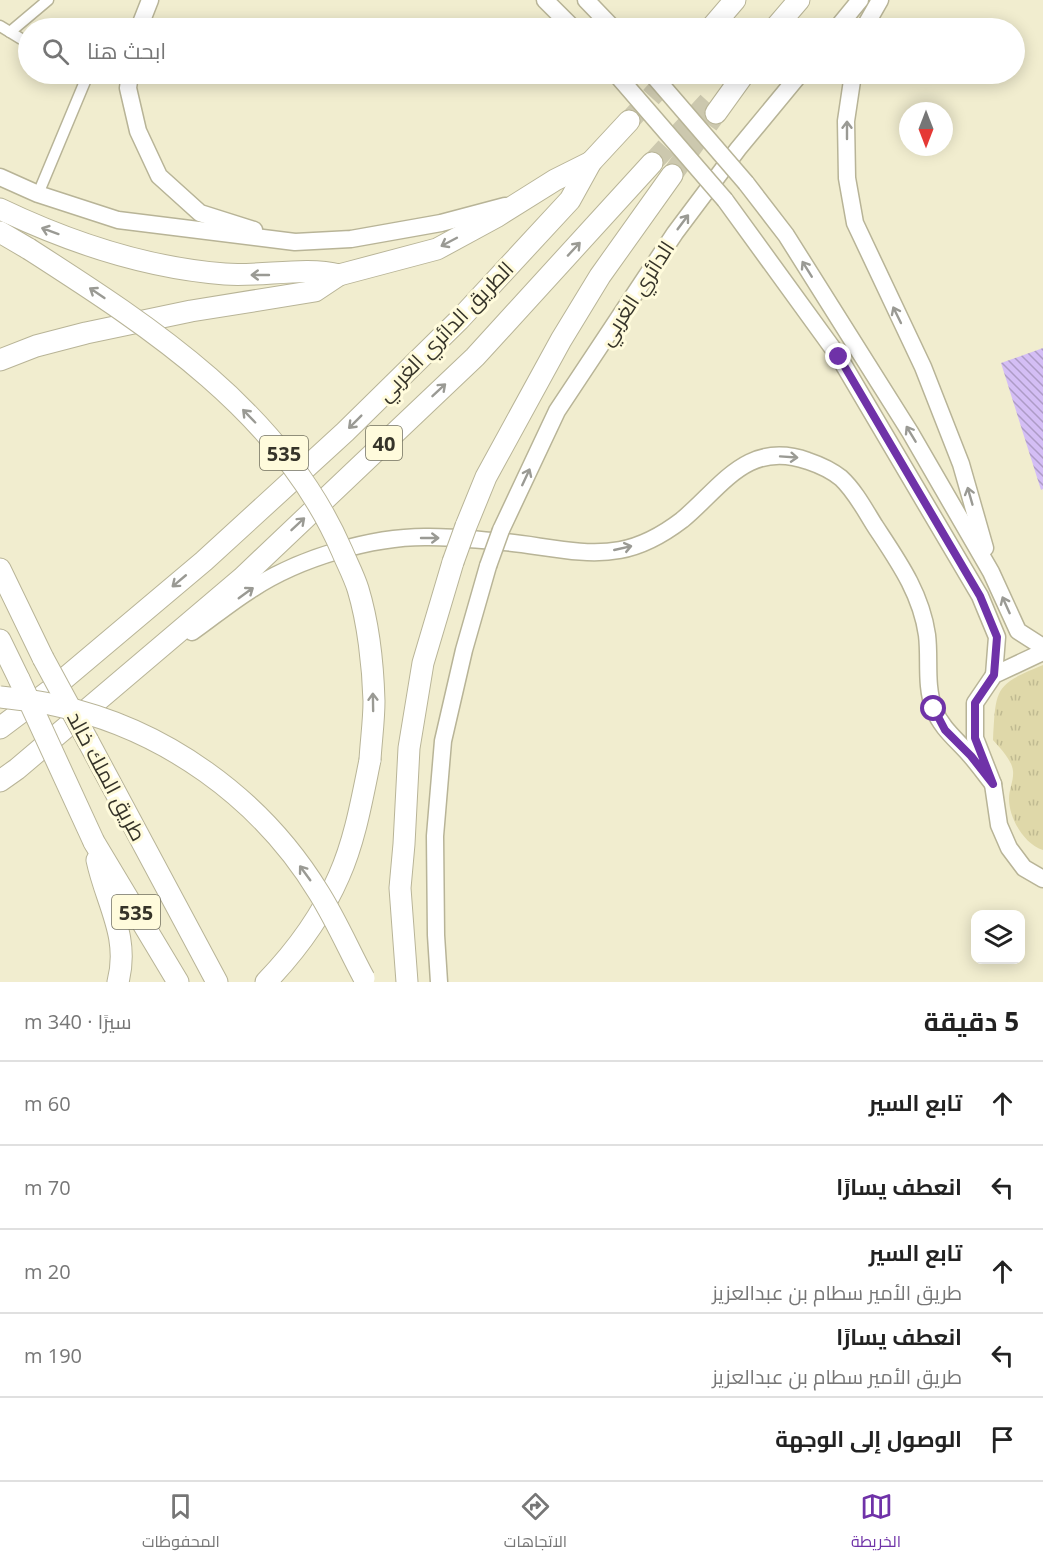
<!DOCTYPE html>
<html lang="ar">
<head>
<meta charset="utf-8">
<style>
  :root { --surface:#fff; --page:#f6f6f6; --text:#222; --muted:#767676; --line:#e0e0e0; --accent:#6f32a8 }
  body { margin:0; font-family:"Open Sans",Cairo,sans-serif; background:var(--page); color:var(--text); direction:rtl }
  .controls { position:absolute; right:18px; bottom:18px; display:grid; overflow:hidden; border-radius:12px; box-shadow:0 3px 15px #0003 }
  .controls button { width:54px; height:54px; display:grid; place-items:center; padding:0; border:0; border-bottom:2px solid var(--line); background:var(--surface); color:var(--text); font:30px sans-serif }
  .compass { position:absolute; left:899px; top:102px; width:54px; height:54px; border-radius:50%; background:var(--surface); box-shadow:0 3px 15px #0003; rotate:180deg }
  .stop { position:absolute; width:18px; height:18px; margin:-14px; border:4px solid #6f32a8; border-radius:50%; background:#fff }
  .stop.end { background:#6f32a8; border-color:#fff; box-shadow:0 2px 6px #0008 }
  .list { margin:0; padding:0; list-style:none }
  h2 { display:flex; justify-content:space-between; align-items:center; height:78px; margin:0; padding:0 24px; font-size:26px }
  h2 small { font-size:20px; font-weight:400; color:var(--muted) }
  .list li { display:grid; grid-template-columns:39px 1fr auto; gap:18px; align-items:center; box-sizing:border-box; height:84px; padding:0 24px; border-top:2px solid var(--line) }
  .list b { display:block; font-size:22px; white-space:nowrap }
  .list p { margin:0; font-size:20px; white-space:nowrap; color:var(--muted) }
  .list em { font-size:20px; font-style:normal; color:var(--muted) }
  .icon { flex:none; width:33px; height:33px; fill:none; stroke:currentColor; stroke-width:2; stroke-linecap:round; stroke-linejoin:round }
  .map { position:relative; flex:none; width:1043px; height:982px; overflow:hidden; direction:ltr }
  .search { position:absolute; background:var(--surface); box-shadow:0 3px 15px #0003; left:18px; right:18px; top:18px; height:66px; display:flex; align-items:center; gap:15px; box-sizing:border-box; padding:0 21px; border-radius:33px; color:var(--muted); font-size:22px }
  .sheet { height:498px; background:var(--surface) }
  nav { display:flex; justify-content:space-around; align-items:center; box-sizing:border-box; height:84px; border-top:2px solid var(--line); background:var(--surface); font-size:16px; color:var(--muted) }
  nav a { display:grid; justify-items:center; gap:3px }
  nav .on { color:var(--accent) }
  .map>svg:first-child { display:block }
  .grass { fill:url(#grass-tufts) }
  .building { fill:url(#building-back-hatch) }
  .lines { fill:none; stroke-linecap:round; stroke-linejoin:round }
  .highway-tunnel { stroke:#ccc8ae; stroke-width:21; stroke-dasharray:21 10; stroke-linecap:butt }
  .street-casing { stroke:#b8b497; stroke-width:13 }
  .secondary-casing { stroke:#b8b497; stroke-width:19 }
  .highway-casing { stroke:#b8b497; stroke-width:23 }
  .street { stroke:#fff; stroke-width:10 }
  .secondary { stroke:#fff; stroke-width:16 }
  .highway { stroke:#fff; stroke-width:21 }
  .secondary-bridge-casing { stroke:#b8b497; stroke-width:19; stroke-linecap:butt }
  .highway-bridge-casing { stroke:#b8b497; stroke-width:23; stroke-linecap:butt }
  .secondary-bridge { stroke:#fff; stroke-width:16 }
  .highway-bridge { stroke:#fff; stroke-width:21 }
  .oneway { stroke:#9a9a94 }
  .route { stroke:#6f32a8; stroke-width:8 }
  .labels { text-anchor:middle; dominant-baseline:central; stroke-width:6; stroke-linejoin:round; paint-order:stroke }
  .shield { fill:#fffbdc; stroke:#72705f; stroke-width:1.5 }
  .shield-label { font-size:20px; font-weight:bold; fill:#363429 }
  .street-label { font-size:21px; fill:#363429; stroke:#fffbdc }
</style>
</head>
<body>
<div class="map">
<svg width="1043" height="982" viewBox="0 0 1043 982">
  <defs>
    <pattern id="grass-tufts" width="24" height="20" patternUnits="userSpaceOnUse" patternTransform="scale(1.5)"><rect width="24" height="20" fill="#dfd8a9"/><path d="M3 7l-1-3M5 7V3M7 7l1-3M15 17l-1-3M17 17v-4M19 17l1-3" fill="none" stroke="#c0ba91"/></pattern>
    <pattern id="building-back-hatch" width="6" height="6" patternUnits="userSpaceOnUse" patternTransform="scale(1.5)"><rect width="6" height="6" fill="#d4bef5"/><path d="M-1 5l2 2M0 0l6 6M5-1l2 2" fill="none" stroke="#ad9bc6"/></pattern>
  </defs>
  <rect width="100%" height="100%" fill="#f1edcf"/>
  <!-- grass -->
  <path class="grass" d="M1043,665V850C1024,844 1009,818 1009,799C1009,789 1014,780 1013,771C1012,760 1000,748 993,740C996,688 994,685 1043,665Z"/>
  <!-- building -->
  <path class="building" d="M1043,348V489L1041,490L1001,363Z"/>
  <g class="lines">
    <!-- highway-tunnel -->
    <g class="highway-tunnel">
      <path d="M630,120L672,74"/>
      <path d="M652,163L710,100"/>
      <path d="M672,175L716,113"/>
    </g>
    <!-- street casing -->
    <g class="street-casing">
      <g id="street">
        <path d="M0,26L28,43"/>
        <path d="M10,32L48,0"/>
        <path d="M38,194L86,79L78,74"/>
      </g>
    </g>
    <!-- secondary casing -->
    <g class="secondary-casing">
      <g id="secondary">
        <path d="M545,0L573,28"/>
        <path d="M586,0L613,28"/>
        <path d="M139,28L150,0"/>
        <path d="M837,28L860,0"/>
        <path d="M864,28L880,0"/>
        <path d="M130,74L128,88L138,131L159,176L200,213L254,230"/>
        <path d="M853,74L846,121L847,178L855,223L923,367L961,464L985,548"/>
        <path d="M0,177L38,194L118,220L295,242L351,239L441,223L505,206"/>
        <path d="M746,183L786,235L910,432L991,572L1018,631L1043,647"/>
        <path d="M725,200L839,357L980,596L997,637L994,675"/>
        <path d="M501,530L557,411L675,233L738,149L800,74"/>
        <path d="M192,632C212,618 231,602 252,589C299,558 373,536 429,537C454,537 479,540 504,542C541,545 582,557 620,550C642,546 665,533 682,520C721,488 747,439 808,461C820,465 831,470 841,478C855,491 865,510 875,526C898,561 921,593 927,635C930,659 925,685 934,709C941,728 957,740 970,755C978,764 985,774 993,784"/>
        <path d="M1043,652L994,675L975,703V738L993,784L999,825L1009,848L1024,868L1043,879"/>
        <path d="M439,982L436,935L435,836L443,741L464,650L488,566"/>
      </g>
    </g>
    <!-- highway casing -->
    <g class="highway-casing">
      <g id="highway">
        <path d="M711,28L735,0"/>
        <path d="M775,28L799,0"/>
        <path d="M716,113L744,74"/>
        <path d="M0,209C69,242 147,268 225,274C261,277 306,266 339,275L437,249L496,217L555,180L591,162"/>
        <path d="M0,232L29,249"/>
        <path d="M0,360L36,346L86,333L191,311L315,291L339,275"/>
        <path d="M466,526L486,477L561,340L600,276L672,175"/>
        <path d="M0,569L43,658"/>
        <path d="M0,640L19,679"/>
        <path d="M0,728L52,689L204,561L345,432L459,320L570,200L591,162L629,121"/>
        <path d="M88,741L217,982"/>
        <path d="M0,781L17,769L242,578L475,357L652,163"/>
        <path d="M94,842L178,982"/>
        <path d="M97,860C106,903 130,936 118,982"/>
        <path d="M266,982C295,952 322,915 339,876C355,840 362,799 370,760"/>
        <path d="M407,982L400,888L404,844L409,748L423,663L453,562"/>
      </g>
    </g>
    <!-- street -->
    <use href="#street" class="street"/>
    <!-- secondary -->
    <use href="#secondary" class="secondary"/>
    <!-- highway -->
    <use href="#highway" class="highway"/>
    <!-- secondary-bridge casing -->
    <g class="secondary-bridge-casing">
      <g id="secondary-bridge">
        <path d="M616,74L725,200"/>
        <path d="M652,74L746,183"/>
        <path d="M488,566L501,530"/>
      </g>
    </g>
    <!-- highway-bridge casing -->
    <g class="highway-bridge-casing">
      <g id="highway-bridge">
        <path d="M29,249C152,328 282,412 342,551C347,563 354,576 358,589C368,622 373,666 374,701C374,721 371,741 370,760"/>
        <path d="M453,562L466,526"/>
        <path d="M43,658L88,741"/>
        <path d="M19,679L94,842"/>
        <path d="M0,697C18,699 37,701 54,705C164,728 261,798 319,893C336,920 349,950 364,978"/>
      </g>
    </g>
    <!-- secondary-bridge -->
    <use href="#secondary-bridge" class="secondary-bridge"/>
    <!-- highway-bridge -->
    <use href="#highway-bridge" class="highway-bridge"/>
  </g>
  <!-- one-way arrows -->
  <defs><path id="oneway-shaft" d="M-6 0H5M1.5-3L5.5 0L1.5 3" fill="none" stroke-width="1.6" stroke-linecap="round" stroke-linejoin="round" transform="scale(1.5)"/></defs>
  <g class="oneway">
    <use href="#oneway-shaft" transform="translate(847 130) rotate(-90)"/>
    <use href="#oneway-shaft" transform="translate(683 222) rotate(-53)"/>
    <use href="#oneway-shaft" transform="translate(50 231) rotate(-160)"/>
    <use href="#oneway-shaft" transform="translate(449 242) rotate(152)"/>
    <use href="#oneway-shaft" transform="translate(574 249) rotate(-47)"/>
    <use href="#oneway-shaft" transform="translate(807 269) rotate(-122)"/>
    <use href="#oneway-shaft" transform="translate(260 275) rotate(180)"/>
    <use href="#oneway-shaft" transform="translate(97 293) rotate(-146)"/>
    <use href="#oneway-shaft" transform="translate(897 315) rotate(-116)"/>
    <use href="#oneway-shaft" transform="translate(439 390) rotate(-43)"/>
    <use href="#oneway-shaft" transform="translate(249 416) rotate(-134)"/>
    <use href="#oneway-shaft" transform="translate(355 422) rotate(135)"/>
    <use href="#oneway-shaft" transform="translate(911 434) rotate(-121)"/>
    <use href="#oneway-shaft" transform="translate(789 457) rotate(4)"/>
    <use href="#oneway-shaft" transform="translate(526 477) rotate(-65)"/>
    <use href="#oneway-shaft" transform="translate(970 496) rotate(-106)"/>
    <use href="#oneway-shaft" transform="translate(298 524) rotate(-43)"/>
    <use href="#oneway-shaft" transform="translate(430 538)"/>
    <use href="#oneway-shaft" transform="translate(623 548) rotate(-13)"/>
    <use href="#oneway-shaft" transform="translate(179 581) rotate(140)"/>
    <use href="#oneway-shaft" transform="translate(246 593) rotate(-36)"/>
    <use href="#oneway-shaft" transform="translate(1006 605) rotate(-114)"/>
    <use href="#oneway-shaft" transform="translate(373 702) rotate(-91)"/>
    <use href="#oneway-shaft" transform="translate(305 873) rotate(-126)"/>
  </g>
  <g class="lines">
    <!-- route -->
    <path class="route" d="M839,357L980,596L997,637L994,675L975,703V738L993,784L971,756L945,730L934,709"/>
  </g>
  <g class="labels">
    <!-- shield labels -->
    <g class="shield">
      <rect x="366" y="426" width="36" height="34" rx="4.5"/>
      <rect x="260" y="436" width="48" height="34" rx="4.5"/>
      <rect x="112" y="895" width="48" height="34" rx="4.5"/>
    </g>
    <g class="shield-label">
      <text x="384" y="443">40</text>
      <text x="284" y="453">535</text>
      <text x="136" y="912">535</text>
    </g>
    <!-- street labels -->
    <g class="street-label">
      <text transform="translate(636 293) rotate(-57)">الدائري الغربي</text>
      <text transform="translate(445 331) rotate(-46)">الطريق الدائري الغربي</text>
      <text transform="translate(107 776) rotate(62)">طريق الملك خالد</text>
    </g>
  </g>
</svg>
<div class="controls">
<button><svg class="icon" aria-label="layers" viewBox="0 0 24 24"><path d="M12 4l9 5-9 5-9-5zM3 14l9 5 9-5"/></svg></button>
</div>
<svg class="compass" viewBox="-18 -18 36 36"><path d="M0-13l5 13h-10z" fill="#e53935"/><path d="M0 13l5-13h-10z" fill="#767676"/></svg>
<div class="stop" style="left:934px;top:709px"></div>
<div class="stop end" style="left:839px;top:357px"></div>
<div class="search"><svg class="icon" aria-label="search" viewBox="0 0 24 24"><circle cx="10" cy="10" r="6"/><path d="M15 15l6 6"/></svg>ابحث هنا</div>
</div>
<section class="sheet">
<h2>5 دقيقة<small>سيرًا · 340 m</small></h2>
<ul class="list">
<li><svg class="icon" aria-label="ahead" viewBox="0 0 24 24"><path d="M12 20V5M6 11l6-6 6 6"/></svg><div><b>تابع السير</b></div><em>60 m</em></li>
<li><svg class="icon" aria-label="left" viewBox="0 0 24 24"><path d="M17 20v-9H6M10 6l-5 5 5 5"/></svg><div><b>انعطف يسارًا</b></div><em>70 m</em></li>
<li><svg class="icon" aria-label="ahead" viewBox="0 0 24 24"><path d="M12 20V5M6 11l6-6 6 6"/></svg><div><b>تابع السير</b><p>طريق الأمير سطام بن عبدالعزيز</p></div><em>20 m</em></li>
<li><svg class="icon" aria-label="left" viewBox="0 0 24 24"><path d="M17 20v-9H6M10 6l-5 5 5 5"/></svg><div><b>انعطف يسارًا</b><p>طريق الأمير سطام بن عبدالعزيز</p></div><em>190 m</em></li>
<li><svg class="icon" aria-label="arrive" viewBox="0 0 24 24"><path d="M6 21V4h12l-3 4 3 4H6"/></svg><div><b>الوصول إلى الوجهة</b></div></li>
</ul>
</section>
<nav>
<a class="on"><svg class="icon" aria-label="map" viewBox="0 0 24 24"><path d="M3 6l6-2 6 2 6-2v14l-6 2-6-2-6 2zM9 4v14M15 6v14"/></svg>الخريطة</a>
<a><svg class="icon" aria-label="directions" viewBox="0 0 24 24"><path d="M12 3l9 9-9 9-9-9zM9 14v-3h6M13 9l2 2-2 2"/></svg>الاتجاهات</a>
<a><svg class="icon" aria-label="saved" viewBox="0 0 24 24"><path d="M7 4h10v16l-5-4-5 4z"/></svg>المحفوظات</a>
</nav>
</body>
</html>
